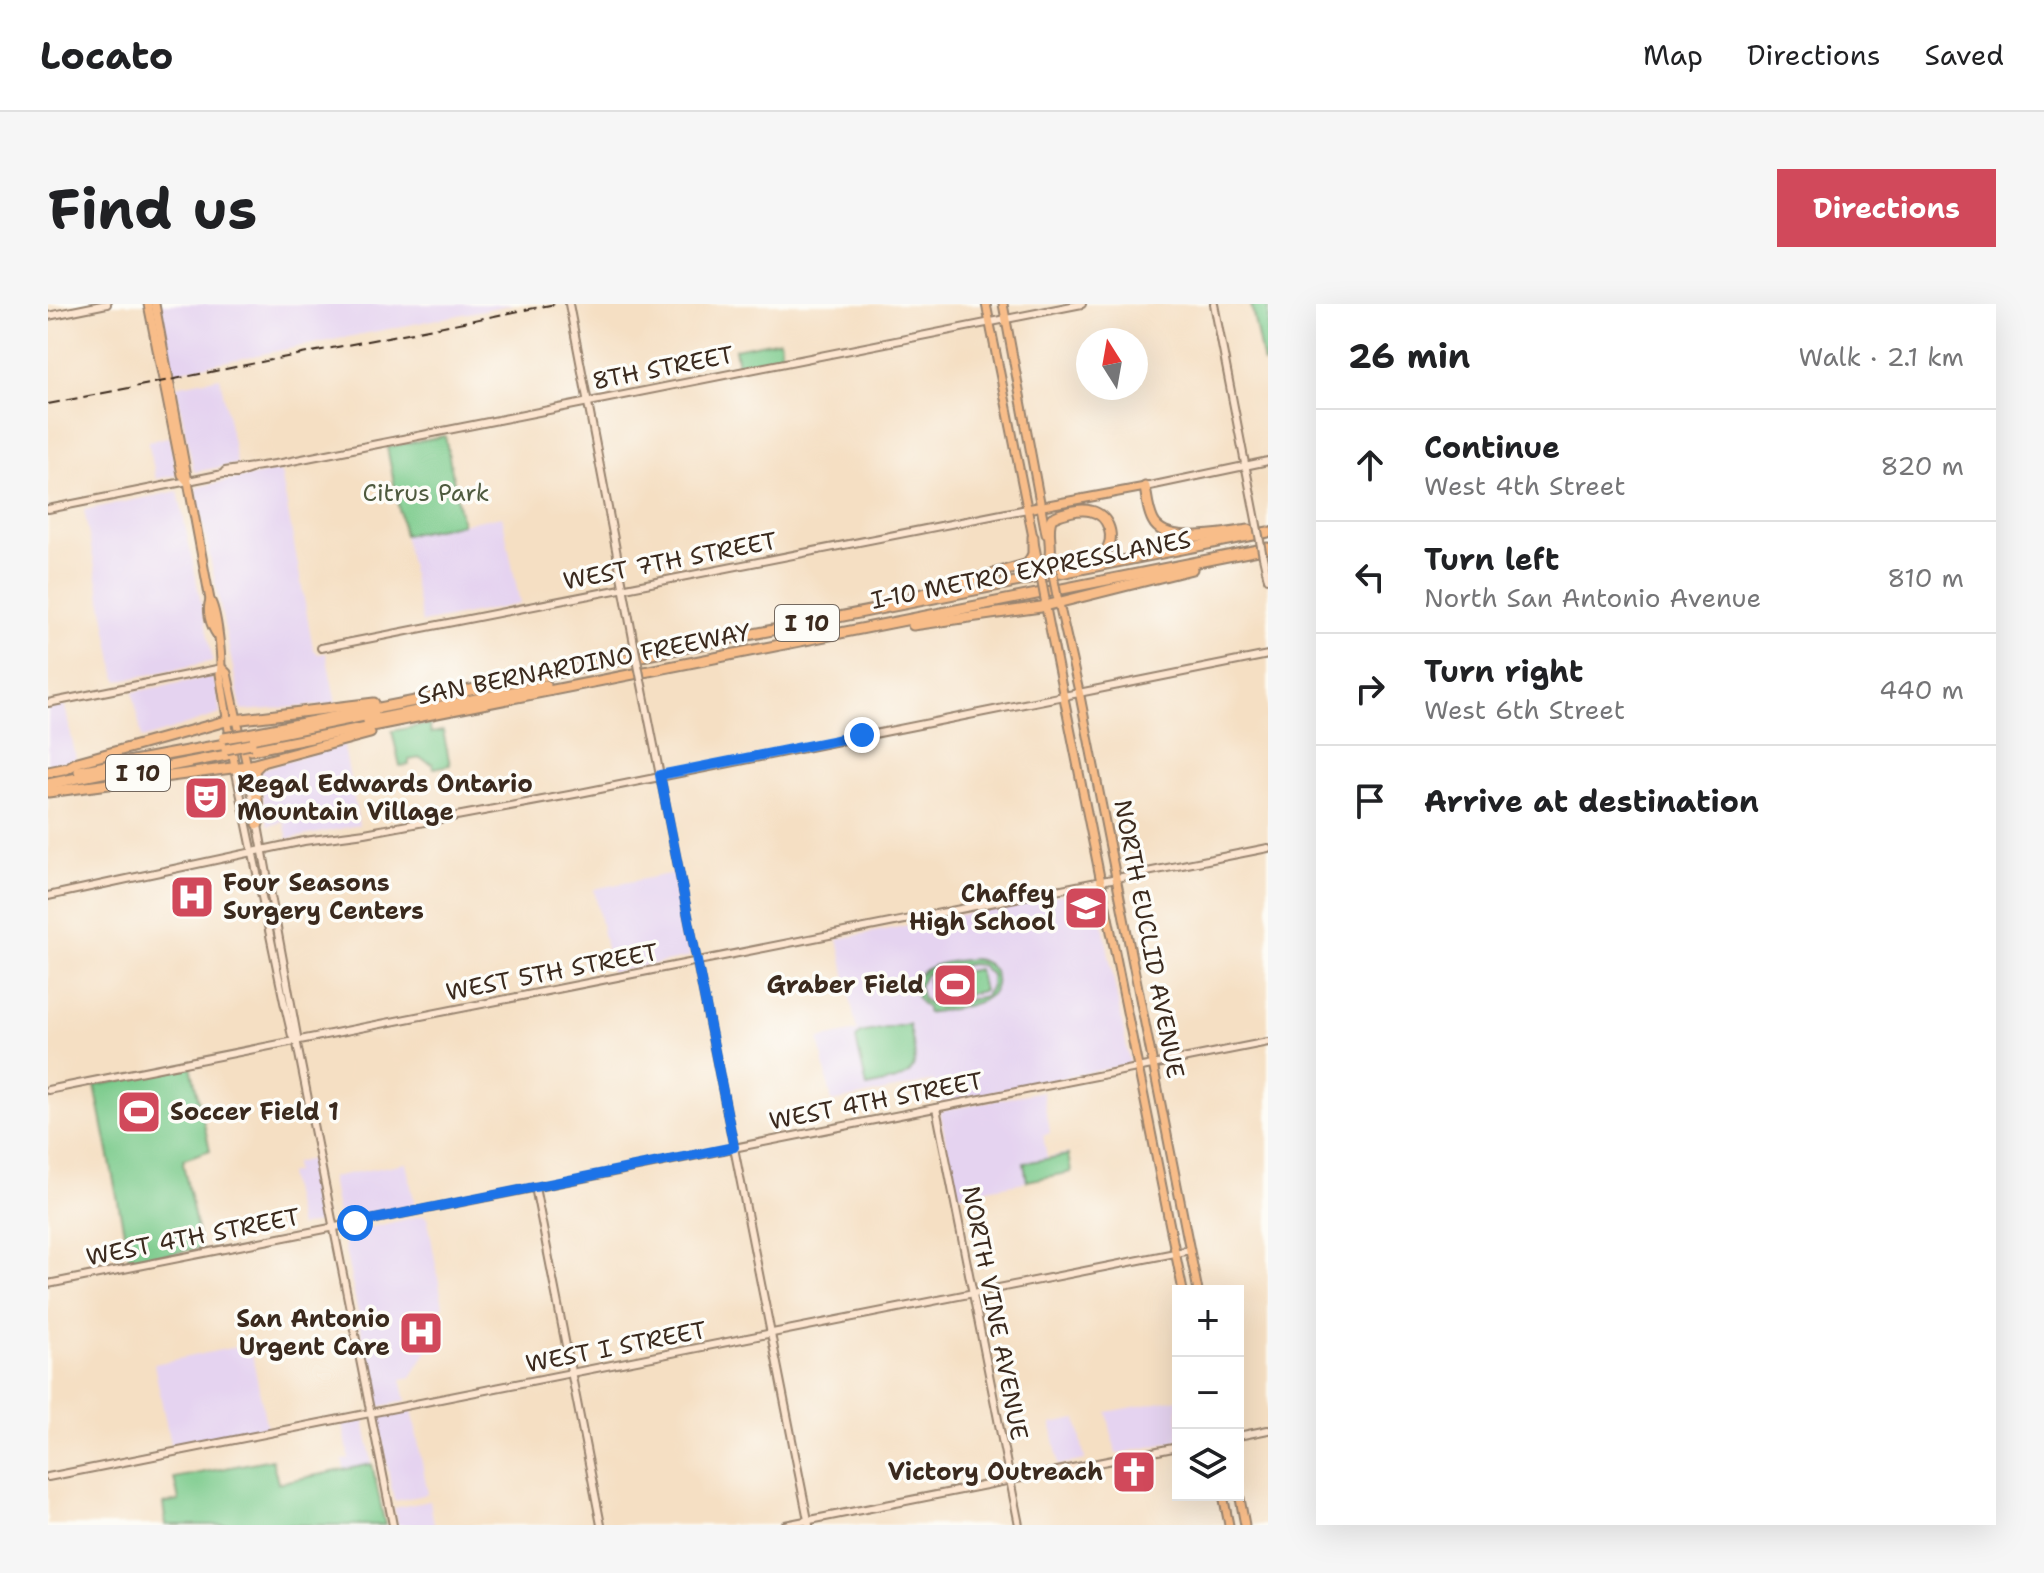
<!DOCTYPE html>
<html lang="en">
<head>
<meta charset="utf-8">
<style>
  :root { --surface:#fff; --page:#f6f6f6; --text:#202124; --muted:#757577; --line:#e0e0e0; --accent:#d1495b }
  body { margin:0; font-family:"Shantell Sans",sans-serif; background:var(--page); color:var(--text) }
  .controls { position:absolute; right:24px; bottom:24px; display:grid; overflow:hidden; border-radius:0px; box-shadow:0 8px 32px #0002 }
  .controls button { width:72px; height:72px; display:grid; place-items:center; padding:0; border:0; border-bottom:2px solid var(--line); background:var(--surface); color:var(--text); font:40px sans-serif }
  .compass { position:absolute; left:1028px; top:24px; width:72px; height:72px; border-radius:50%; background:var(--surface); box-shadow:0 8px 32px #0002; rotate:349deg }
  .stop { position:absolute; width:24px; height:24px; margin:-18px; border:6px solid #1a73e8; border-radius:50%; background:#fff }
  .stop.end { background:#1a73e8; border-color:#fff; box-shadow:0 2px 8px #0008 }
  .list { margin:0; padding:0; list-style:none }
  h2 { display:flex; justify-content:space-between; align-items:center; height:104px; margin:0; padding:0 32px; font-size:34px }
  h2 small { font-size:26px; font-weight:400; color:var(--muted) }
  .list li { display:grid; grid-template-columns:52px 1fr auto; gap:24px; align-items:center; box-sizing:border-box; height:112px; padding:0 32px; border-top:2px solid var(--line) }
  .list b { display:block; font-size:30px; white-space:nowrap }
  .list p { margin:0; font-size:26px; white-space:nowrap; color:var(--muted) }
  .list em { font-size:26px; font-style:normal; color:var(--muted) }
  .icon { flex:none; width:44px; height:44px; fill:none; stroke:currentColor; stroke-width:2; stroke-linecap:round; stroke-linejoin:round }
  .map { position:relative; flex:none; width:1220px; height:1221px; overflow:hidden; border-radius:0px }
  header { display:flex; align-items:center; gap:48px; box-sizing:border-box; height:112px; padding:0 40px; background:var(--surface); border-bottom:2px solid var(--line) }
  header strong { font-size:38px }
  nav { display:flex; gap:44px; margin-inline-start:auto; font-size:28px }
  .intro { display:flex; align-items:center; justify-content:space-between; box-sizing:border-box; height:192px; padding:0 48px }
  h1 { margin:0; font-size:56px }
  .button { padding:20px 36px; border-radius:0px; background:var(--accent); color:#fff; font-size:28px; font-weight:700 }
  main { display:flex; gap:48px; padding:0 48px }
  aside { flex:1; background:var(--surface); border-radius:0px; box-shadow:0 8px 32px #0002 }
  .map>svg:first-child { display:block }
  .built { fill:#e5d3f0 }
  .green { fill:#7bcb8c; stroke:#5b7a55; stroke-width:2; fill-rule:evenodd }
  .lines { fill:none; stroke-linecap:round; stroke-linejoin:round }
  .secondary-casing { stroke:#988470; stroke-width:10 }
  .primary-casing { stroke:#988470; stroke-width:11 }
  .highway-casing { stroke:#988470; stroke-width:13 }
  .secondary { stroke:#fce5d0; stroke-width:6 }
  .primary { stroke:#f8bd89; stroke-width:7 }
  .highway { stroke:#f8bd89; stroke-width:9 }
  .rail { stroke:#3b2a1e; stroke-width:2; stroke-dasharray:12 6; stroke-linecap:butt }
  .secondary-bridge-casing { stroke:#988470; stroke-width:10; stroke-linecap:butt }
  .primary-bridge-casing { stroke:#988470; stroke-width:11; stroke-linecap:butt }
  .highway-bridge-casing { stroke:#988470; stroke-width:13; stroke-linecap:butt }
  .secondary-bridge { stroke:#fce5d0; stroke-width:6 }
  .primary-bridge { stroke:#f8bd89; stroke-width:7 }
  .highway-bridge { stroke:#f8bd89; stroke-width:9 }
  .route { stroke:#1a73e8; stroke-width:10 }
  .labels { text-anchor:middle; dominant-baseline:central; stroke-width:7; stroke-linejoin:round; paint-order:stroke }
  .shield { fill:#fdfcf7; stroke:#75695f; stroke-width:2 }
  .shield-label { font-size:22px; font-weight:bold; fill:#3b2a1e }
  .street-label { font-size:24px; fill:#3b2a1e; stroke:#fdfcf7 }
  .park-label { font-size:24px; fill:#4e5a3f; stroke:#fdfcf7 }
  .poi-label { font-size:24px; font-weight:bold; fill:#3b2a1e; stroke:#fdfcf7; text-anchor:end }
</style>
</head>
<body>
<header>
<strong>Locato</strong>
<nav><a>Map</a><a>Directions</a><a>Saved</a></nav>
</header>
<div class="intro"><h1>Find us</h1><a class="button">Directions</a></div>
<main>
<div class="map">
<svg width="1220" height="1221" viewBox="0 0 1220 1221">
  <rect width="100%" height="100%" fill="#fdfcf7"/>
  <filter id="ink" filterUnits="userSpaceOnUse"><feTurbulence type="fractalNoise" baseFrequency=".0125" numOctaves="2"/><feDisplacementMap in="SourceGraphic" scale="16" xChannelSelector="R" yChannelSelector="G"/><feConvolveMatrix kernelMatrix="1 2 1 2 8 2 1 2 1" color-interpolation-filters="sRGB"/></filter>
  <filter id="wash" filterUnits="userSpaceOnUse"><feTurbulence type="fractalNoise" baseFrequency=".006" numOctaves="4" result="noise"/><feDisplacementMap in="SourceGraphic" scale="32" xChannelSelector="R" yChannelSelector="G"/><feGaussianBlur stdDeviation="1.8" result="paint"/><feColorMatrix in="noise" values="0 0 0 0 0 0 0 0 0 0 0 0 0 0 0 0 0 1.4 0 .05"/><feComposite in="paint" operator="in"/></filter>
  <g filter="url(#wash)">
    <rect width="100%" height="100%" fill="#f5dfc3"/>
    <!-- built -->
    <g class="built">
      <path d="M111,0H466L124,68Z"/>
      <path d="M172,73L189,160L146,168L128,82Z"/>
      <path d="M121,133L129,171L108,175L100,137Z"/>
      <path d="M229,167L233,169L265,344L270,350L278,349L288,400L194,407L148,186L150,183Z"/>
      <path d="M130,187L165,357L71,377L68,372L36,206Z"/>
      <path d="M454,212L472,300L374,319L356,231Z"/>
      <path d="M162,373L168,380L172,410L94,435L85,388Z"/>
      <path d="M17,402L28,455L0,461V405Z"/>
      <path d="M295,438L311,521L240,535L236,518L220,522L210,470L215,465Z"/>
      <path d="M626,569L642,653L563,669L546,585Z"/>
      <path d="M1048,584L1082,760L891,799L886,777L784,798L771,735L809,727L790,635Z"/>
      <path d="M994,787L1002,829L995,831L999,853L1020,849L1024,869L908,891L892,807Z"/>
      <path d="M264,855L275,915L273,918L251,923L240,870L247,868L246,859Z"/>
      <path d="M358,859L367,901L294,915L290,912L283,873Z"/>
      <path d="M376,911L380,916L395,1002L390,1009L378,1011L383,1041L363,1073L353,1075L358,1097L329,1103L294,930Z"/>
      <path d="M202,1040L219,1125L123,1144L106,1060Z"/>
      <path d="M1130,1095V1137L1068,1150L1059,1108Z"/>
      <path d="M364,1106L380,1190L346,1197L330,1113Z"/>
      <path d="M1029,1115L1037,1156L1011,1161L1003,1120Z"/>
      <path d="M316,1116L324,1160L296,1166L295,1156L301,1155L295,1120Z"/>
      <path d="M382,1197L386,1221H350L346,1204Z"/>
    </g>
    <!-- green -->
    <g class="green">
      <path d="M1203,0H1220V58L1215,59Z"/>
      <path d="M732,36L734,53L690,62L687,45Z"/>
      <path d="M397,132L414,220L356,231L339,143Z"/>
      <path d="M381,420L383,429L395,427L402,461L386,464L385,460L372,454L361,456V461L352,462L344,427Z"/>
      <path d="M925,655C934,656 942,659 946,668C961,702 899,705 879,709V704C871,698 866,692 867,681C870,658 907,658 925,655ZM922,660L933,661L943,671V682L937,692L890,703L875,696L871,682L878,670Z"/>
      <path d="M930,665L935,687L884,697L880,675Z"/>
      <path d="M861,720C873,771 869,772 819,783L808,735L812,729Z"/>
      <path d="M143,762L162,846L136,855L135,860L153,944L82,958L47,782Z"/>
      <path d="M1020,851L1023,868L979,877L976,859Z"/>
      <path d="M224,1155L230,1179L324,1160L337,1221H118L115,1200L131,1197L126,1174Z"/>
    </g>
  </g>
  <g filter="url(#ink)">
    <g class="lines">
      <!-- secondary casing -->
      <g class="secondary-casing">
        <g id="secondary">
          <path d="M521,0L587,345"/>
          <path d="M1166,0L1208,216"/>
          <path d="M0,12L59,0"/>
          <path d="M175,170H189L203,165"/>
          <path d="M1097,183L1220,157"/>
          <path d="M0,205L175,170L177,167L234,159L1034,0"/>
          <path d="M1215,253L1220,275"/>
          <path d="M273,344L979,205"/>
          <path d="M593,376L761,1221"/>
          <path d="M0,399L174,364"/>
          <path d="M199,462L205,498"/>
          <path d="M187,464L236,698L244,732L249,740L345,1221"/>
          <path d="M209,516L249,732L248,737"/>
          <path d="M0,592L256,537L317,529L532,489L1220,351"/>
          <path d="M0,786L1220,544"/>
          <path d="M888,804L971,1221"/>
          <path d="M487,883L553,1221"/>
          <path d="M0,980L1220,738"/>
          <path d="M1190,1132L1220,1126"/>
          <path d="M0,1173L1142,946"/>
          <path d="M737,1221L1130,1143"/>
        </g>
      </g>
      <!-- primary casing -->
      <g class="primary-casing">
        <g id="primary">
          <path d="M100,0L134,171L139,177"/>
          <path d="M107,0L162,296C169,305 175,359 172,370L187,464"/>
          <path d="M938,0L991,263"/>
          <path d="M955,0L998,230"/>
          <path d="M979,205L1097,183"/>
          <path d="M1010,295L1032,392L1150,987"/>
          <path d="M162,296C158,307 162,321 169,331"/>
          <path d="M997,299L1135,987"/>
          <path d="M174,364L179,369L199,462"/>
          <path d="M1190,1184L1197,1221"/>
          <path d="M1175,1191L1181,1221"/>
        </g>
      </g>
      <!-- highway casing -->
      <g class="highway-casing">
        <g id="highway">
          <path d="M1097,183C1099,194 1100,210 1107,220C1123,241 1177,229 1201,226"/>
          <path d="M1002,251C1004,239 998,224 1004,214C1014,209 1031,204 1043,207C1061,211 1069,235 1056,249C1048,256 1035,258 1025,261"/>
          <path d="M864,293L980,260L985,250V233"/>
          <path d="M865,321L993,303L1144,265"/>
          <path d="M320,417L498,381"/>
          <path d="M200,430L1220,228"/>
          <path d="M203,435L326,410"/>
          <path d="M203,446L1220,244"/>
          <path d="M18,465L30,458L178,417L326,399"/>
          <path d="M31,467L177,440"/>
          <path d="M0,468L20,464"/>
          <path d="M70,472L179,451"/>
          <path d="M0,480L79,464"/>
          <path d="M0,488L199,462L322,429"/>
          <path d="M210,520L211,513L206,466L213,459"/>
        </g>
      </g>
      <!-- secondary -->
      <use href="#secondary" class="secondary"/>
      <!-- primary -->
      <use href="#primary" class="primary"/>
      <!-- highway -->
      <use href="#highway" class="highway"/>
      <!-- rail -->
      <path class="rail" d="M0,100L507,0"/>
      <!-- secondary-bridge casing -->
      <g class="secondary-bridge-casing">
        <g id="secondary-bridge">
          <path d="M1208,216L1215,253"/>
          <path d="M587,345L593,376"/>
        </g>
      </g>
      <!-- primary-bridge casing -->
      <g class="primary-bridge-casing">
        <g id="primary-bridge">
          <path d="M1003,261L1009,292"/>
          <path d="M991,263L997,295"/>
        </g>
      </g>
      <!-- highway-bridge casing -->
      <g class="highway-bridge-casing">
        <g id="highway-bridge">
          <path d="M176,434L200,430"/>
          <path d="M178,445L203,440"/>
        </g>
      </g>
      <!-- secondary-bridge -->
      <use href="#secondary-bridge" class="secondary-bridge"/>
      <!-- primary-bridge -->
      <use href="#primary-bridge" class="primary-bridge"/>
      <!-- highway-bridge -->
      <use href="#highway-bridge" class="highway-bridge"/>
    </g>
  </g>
  <g class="lines" filter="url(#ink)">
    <!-- route -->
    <path class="route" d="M307,919L686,843L612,471L814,431"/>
  </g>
  <!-- icons -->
  <defs>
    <g id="theatre-square" transform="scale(2.3)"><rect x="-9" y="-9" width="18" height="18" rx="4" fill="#d1495b" stroke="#fdfcf7"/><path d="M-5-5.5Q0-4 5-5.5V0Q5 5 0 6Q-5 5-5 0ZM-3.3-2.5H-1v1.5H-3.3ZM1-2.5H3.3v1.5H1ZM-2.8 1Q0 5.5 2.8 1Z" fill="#fff"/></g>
    <g id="hospital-square" transform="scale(2.3)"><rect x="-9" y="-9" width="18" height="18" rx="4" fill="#d1495b" stroke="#fdfcf7"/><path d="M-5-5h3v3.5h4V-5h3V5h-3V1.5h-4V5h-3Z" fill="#fff"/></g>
    <g id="school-square" transform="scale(2.3)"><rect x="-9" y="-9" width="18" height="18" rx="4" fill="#d1495b" stroke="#fdfcf7"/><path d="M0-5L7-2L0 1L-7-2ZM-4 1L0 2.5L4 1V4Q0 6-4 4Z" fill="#fff"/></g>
    <g id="stadium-square" transform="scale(2.3)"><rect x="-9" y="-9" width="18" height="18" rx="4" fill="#d1495b" stroke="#fdfcf7"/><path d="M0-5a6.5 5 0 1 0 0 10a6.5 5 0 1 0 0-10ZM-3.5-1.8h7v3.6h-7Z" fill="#fff"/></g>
    <g id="church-square" transform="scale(2.3)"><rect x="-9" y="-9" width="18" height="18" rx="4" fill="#d1495b" stroke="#fdfcf7"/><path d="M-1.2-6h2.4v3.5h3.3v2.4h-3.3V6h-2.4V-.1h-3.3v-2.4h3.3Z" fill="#fff"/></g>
  </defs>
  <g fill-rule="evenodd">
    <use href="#theatre-square" x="158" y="494"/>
    <use href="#hospital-square" x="144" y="593"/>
    <use href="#school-square" x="1038" y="604"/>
    <use href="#stadium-square" x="907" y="681"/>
    <use href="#stadium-square" x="91" y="808"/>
    <use href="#hospital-square" x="373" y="1029"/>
    <use href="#church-square" x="1086" y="1168"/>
  </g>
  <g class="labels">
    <!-- shield labels -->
    <g class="shield">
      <rect x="727" y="301" width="64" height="36" rx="6"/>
      <rect x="58" y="451" width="64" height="36" rx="6"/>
    </g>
    <g class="shield-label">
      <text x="759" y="319">I 10</text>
      <text x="90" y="469">I 10</text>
    </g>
    <!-- street labels -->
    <g class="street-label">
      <text transform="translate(615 64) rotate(-11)">8TH STREET</text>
      <text transform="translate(622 257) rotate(-11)">WEST 7TH STREET</text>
      <text transform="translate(983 266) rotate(-11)">I-10 METRO EXPRESSLANES</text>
      <text transform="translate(536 360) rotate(-11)">SAN BERNARDINO FREEWAY</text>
      <text transform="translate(1101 635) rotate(79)">NORTH EUCLID AVENUE</text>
      <text transform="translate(504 668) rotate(-11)">WEST 5TH STREET</text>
      <text transform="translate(828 797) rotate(-11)">WEST 4TH STREET</text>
      <text transform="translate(145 933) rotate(-11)">WEST 4TH STREET</text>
      <text transform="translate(947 1009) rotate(79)">NORTH VINE AVENUE</text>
      <text transform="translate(568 1043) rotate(-11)">WEST I STREET</text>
    </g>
    <!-- park labels -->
    <g class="park-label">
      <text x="378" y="189">Citrus Park</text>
    </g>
    <!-- poi labels -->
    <g class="poi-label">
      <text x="189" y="480" text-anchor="start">Regal Edwards Ontario<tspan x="189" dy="28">Mountain Village</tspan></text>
      <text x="175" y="579" text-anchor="start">Four Seasons<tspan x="175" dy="28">Surgery Centers</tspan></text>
      <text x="1007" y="590">Chaffey<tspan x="1007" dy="28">High School</tspan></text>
      <text x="876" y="681">Graber Field</text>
      <text x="122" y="808" text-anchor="start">Soccer Field 1</text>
      <text x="342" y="1015">San Antonio<tspan x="342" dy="28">Urgent Care</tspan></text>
      <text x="1055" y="1168">Victory Outreach</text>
    </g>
  </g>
</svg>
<div class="controls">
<button>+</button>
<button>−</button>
<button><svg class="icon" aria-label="layers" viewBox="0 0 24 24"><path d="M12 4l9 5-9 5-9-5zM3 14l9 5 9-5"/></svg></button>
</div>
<svg class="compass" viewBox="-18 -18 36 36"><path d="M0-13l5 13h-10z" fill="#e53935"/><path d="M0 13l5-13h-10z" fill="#757577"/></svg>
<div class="stop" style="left:307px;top:919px"></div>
<div class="stop end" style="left:814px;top:431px"></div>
</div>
<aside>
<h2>26 min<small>Walk · 2.1 km</small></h2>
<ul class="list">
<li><svg class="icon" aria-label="ahead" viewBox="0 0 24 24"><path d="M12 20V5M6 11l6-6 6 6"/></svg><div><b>Continue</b><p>West 4th Street</p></div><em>820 m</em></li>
<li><svg class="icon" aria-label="left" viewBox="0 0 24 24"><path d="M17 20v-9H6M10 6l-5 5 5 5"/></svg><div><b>Turn left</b><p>North San Antonio Avenue</p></div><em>810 m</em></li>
<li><svg class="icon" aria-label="right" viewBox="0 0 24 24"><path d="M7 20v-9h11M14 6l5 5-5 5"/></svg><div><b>Turn right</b><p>West 6th Street</p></div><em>440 m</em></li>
<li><svg class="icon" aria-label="arrive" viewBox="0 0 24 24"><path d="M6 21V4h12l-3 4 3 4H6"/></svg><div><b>Arrive at destination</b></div></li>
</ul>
</aside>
</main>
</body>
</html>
